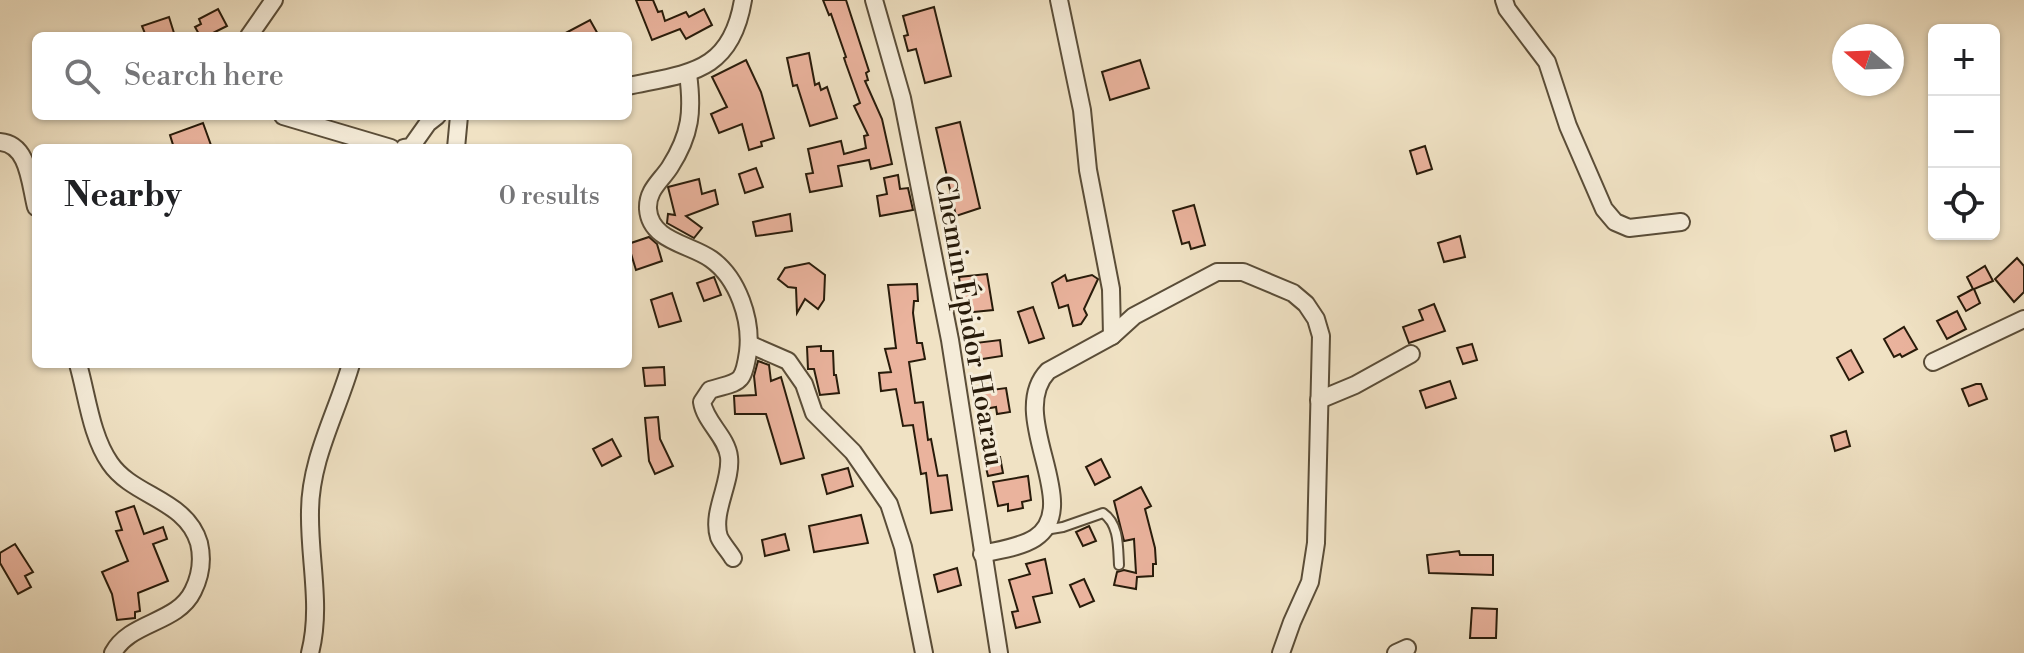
<!DOCTYPE html>
<html lang="en">
<head>
<meta charset="utf-8">
<style>
  :root { --surface:#fff; --page:#f2f2f2; --text:#202124; --muted:#757577; --line:#e0e0e0 }
  body { margin:0; font-family:"Libre Bodoni",serif; background:var(--page); color:var(--text) }
  .controls { position:absolute; right:24px; top:24px; display:grid; overflow:hidden; border-radius:12px; box-shadow:0 2px 6px #0004 }
  .controls button { width:72px; height:72px; display:grid; place-items:center; padding:0; border:0; border-bottom:2px solid var(--line); background:var(--surface); color:var(--text); font:40px sans-serif }
  .compass { position:absolute; left:1832px; top:24px; width:72px; height:72px; border-radius:50%; background:var(--surface); box-shadow:0 2px 6px #0004; rotate:289deg }
  .list { margin:0; padding:0; list-style:none }
  h2 { display:flex; justify-content:space-between; align-items:center; height:104px; margin:0; padding:0 32px; font-size:34px }
  h2 small { font-size:26px; font-weight:400; color:var(--muted) }
  .icon { flex:none; width:44px; height:44px; fill:none; stroke:currentColor; stroke-width:2; stroke-linecap:round; stroke-linejoin:round }
  .map { position:relative; flex:none; width:2024px; height:653px; overflow:hidden }
  .search { position:absolute; background:var(--surface); box-shadow:0 2px 6px #0004; left:32px; top:32px; width:600px; height:88px; display:flex; align-items:center; gap:20px; box-sizing:border-box; padding:0 28px; border-radius:12px; color:var(--muted); font-size:30px }
  .panel { position:absolute; background:var(--surface); box-shadow:0 2px 6px #0004; left:32px; top:144px; width:600px; height:224px; border-radius:12px }
  .map>svg:first-child { display:block }
  .building { fill:#eab39d; stroke:#281b0a; stroke-width:2 }
  .lines { fill:none; stroke-linecap:round; stroke-linejoin:round }
  .lane-casing { stroke:#5a4d38; stroke-width:12 }
  .street-casing { stroke:#5a4d38; stroke-width:20 }
  .lane { stroke:#f5ecd9; stroke-width:8 }
  .street { stroke:#f5ecd9; stroke-width:16 }
  .labels { text-anchor:middle; dominant-baseline:central; stroke-width:6; stroke-linejoin:round; paint-order:stroke }
  .street-label { font-size:28px; fill:#281b0a; stroke:#f5ecd9 }
</style>
</head>
<body>
<div class="map">
<svg width="2024" height="653" viewBox="0 0 2024 653">
  <rect width="100%" height="100%" fill="#f0e2c4"/>
  <filter id="stains"><feTurbulence type="fractalNoise" baseFrequency=".0025" numOctaves="4"/><feColorMatrix values="0 0 0 0 .2 0 0 0 0 .09 0 0 0 0 .02 0 0 0 .5 -.17"/></filter>
  <radialGradient id="worn" r=".72"><stop offset=".6" stop-color="#630" stop-opacity="0"/><stop offset="1" stop-color="#630" stop-opacity=".3"/></radialGradient>
  <!-- building -->
  <g class="building">
    <path d="M636,0H653L658,12L662,11L665,21L686,12L689,17L704,9L712,25L686,39L680,29L652,40Z"/>
    <path d="M823,0H846L869,71L866,73L868,80L865,81L882,119L892,164L871,169L869,160L838,166L842,186L810,192L806,174L813,173L808,149L841,141L844,154L866,148L864,136L868,135L854,106L860,103L846,64L844,58L846,57L831,14L829,15Z"/>
    <path d="M934,7L951,76L925,83L916,49L908,51L904,36L908,35L903,16Z"/>
    <path d="M218,9L227,26L207,36H200L195,27L201,24L199,19Z"/>
    <path d="M169,17L174,33L164,36H146L142,26Z"/>
    <path d="M590,20L599,36H560Z"/>
    <path d="M809,53L815,85L819,83L821,90L827,87L837,118L810,126L797,85L793,86L787,58Z"/>
    <path d="M746,60L761,92L774,138L761,142L762,146L749,150L742,124L719,133L711,114L727,107L712,77Z"/>
    <path d="M1140,60L1149,88L1110,100L1102,72Z"/>
    <path d="M960,122L980,208L956,216L936,128Z"/>
    <path d="M203,123L212,148H174L170,135Z"/>
    <path d="M1425,146L1432,169L1417,174L1410,151Z"/>
    <path d="M756,168L763,187L745,193L739,174Z"/>
    <path d="M898,175L900,189L908,188L913,210L880,216L877,196L887,194L884,178Z"/>
    <path d="M699,179L702,194L715,190L718,204L686,216L702,228L694,238L667,223L668,214L675,215L668,187Z"/>
    <path d="M1194,205L1205,245L1191,249L1189,242L1182,244L1173,211Z"/>
    <path d="M790,214L792,231L756,236L753,222Z"/>
    <path d="M1460,236L1465,257L1444,262L1438,243Z"/>
    <path d="M649,237L657,244L662,261L636,270L628,244Z"/>
    <path d="M2017,258L2024,266V292L2014,302L1995,279Z"/>
    <path d="M809,263L825,275L824,300L818,309L805,299L797,313L796,288L788,287L778,279L785,268Z"/>
    <path d="M1985,266L1993,281L1974,289L1980,303L1966,311L1958,297L1973,289L1967,277Z"/>
    <path d="M987,274L993,310L964,313L959,277Z"/>
    <path d="M1065,275L1067,281L1092,275L1098,279L1084,309L1087,315L1081,324L1073,326L1068,305L1059,308L1052,283Z"/>
    <path d="M714,277L721,295L704,301L697,283Z"/>
    <path d="M917,284L918,301H914L913,313L917,343H922L925,359L909,362L915,403L923,402L928,440L931,439L938,476L947,475L952,510L931,513L926,473L921,474L913,425L903,426L896,389L881,391L879,373L891,372L885,349L896,348L888,285Z"/>
    <path d="M672,293L681,321L659,327L651,300Z"/>
    <path d="M1434,304L1445,331L1409,343L1403,327L1423,320L1419,310Z"/>
    <path d="M1033,307L1044,338L1029,343L1018,312Z"/>
    <path d="M1957,311L1966,329L1947,339L1937,321Z"/>
    <path d="M1904,327L1917,349L1902,357L1900,354L1894,357L1884,339Z"/>
    <path d="M1000,340L1002,356L969,361L967,344Z"/>
    <path d="M1472,344L1477,360L1463,364L1457,348Z"/>
    <path d="M821,346V351H833L834,375H836L839,393L820,395L814,369H808L807,347Z"/>
    <path d="M1851,350L1863,372L1849,380L1837,358Z"/>
    <path d="M758,361L769,365L771,381L781,377L804,458L781,464L766,414H735L734,396L756,395L754,376Z"/>
    <path d="M664,367L665,385L645,386L643,368Z"/>
    <path d="M1450,381L1456,398L1426,408L1420,391Z"/>
    <path d="M1976,384H1981L1987,399L1969,406L1962,389Z"/>
    <path d="M1006,388L1010,412L997,414L996,407L979,410L976,392Z"/>
    <path d="M658,417L660,439L673,466L655,474L649,461L645,418Z"/>
    <path d="M1846,431L1850,446L1835,451L1831,436Z"/>
    <path d="M612,439L621,456L602,466L593,449Z"/>
    <path d="M1000,457L1003,473L988,476L984,459Z"/>
    <path d="M1101,459L1110,477L1095,485L1086,467Z"/>
    <path d="M848,468L853,486L827,494L822,475Z"/>
    <path d="M1028,476L1031,500L1022,502L1023,508L1008,511V504L998,506L993,482Z"/>
    <path d="M1141,487L1151,506L1145,509L1155,548L1156,564H1153V576L1137,577L1136,589L1114,585L1117,572L1124,570L1136,573L1134,539L1124,541L1114,501Z"/>
    <path d="M134,506L144,534L163,527L167,539L153,544L168,581L138,593L140,611L135,612V618L117,620L112,594L102,572L128,561L116,531L122,530L116,512Z"/>
    <path d="M861,515L868,543L814,552L809,526Z"/>
    <path d="M1089,526L1096,541L1083,546L1076,532Z"/>
    <path d="M785,534L789,550L765,556L762,540Z"/>
    <path d="M15,544L33,572L25,576L31,587L18,594L0,563V553Z"/>
    <path d="M1459,551L1460,555H1493V575L1429,573L1427,555Z"/>
    <path d="M1045,559L1052,593L1033,597L1040,622L1016,628L1012,612L1018,611L1009,580L1030,574L1026,564Z"/>
    <path d="M957,568L961,585L938,592L934,575Z"/>
    <path d="M1084,579L1094,601L1080,607L1070,585Z"/>
    <path d="M1472,608L1497,609L1496,638H1470Z"/>
  </g>
  <g class="lines">
    <!-- lane casing -->
    <g class="lane-casing">
      <path id="lane" d="M1045,530L1063,527L1103,513C1119,524 1118,546 1119,565"/>
    </g>
    <!-- street casing -->
    <g class="street-casing">
      <g id="street">
        <path d="M874,0L902,98L950,340L999,653"/>
        <path d="M1059,0L1082,110L1088,170L1111,289L1112,336"/>
        <path d="M1504,0L1507,9L1547,62L1568,126L1604,209L1615,222L1629,228L1681,222"/>
        <path d="M249,36L274,0"/>
        <path d="M688,74C693,111 691,134 670,167C661,181 647,190 648,209C650,241 690,244 711,259C738,278 752,320 748,352C743,386 739,381 710,390L702,402C705,422 727,437 729,457C732,482 711,512 719,537C722,544 729,551 733,558"/>
        <path d="M628,86C689,73 731,73 743,0"/>
        <path d="M283,116L391,148"/>
        <path d="M0,142C29,144 30,184 36,207"/>
        <path d="M404,148L411,147L428,123L437,116"/>
        <path d="M456,148L459,116"/>
        <path d="M749,344L788,361L804,384L814,413L853,452L889,504L903,547L924,653"/>
        <path d="M1933,362L2024,319"/>
        <path d="M78,364C87,395 91,436 110,463C133,497 186,499 199,543C203,560 201,575 193,591C177,624 130,621 113,653"/>
        <path d="M1319,400L1355,385L1411,354"/>
        <path d="M982,554C999,550 1021,547 1035,538C1085,505 1005,416 1048,371L1112,336L1134,316L1217,272H1243L1293,293L1306,304L1316,319L1321,336L1316,543L1310,582L1292,622L1281,653"/>
        <path d="M310,653C322,607 309,559 310,512C310,459 337,413 351,364"/>
        <path d="M1396,653L1407,648"/>
      </g>
    </g>
    <!-- lane -->
    <use href="#lane" class="lane"/>
    <!-- street -->
    <use href="#street" class="street"/>
  </g>
  <g class="labels">
    <!-- street labels -->
    <g class="street-label">
      <text transform="translate(969 321) rotate(80)">Chemin Épidor Hoarau</text>
    </g>
  </g>
  <rect width="100%" height="100%" filter="url(#stains)"/>
  <rect width="100%" height="100%" fill="url(#worn)"/>
</svg>
<div class="controls">
<button>+</button>
<button>−</button>
<button><svg class="icon" aria-label="locate" viewBox="0 0 24 24"><circle cx="12" cy="12" r="6"/><path d="M12 2v4M12 18v4M2 12h4M18 12h4"/></svg></button>
</div>
<svg class="compass" viewBox="-18 -18 36 36"><path d="M0-13l5 13h-10z" fill="#e53935"/><path d="M0 13l5-13h-10z" fill="#757577"/></svg>
<div class="search"><svg class="icon" aria-label="search" viewBox="0 0 24 24"><circle cx="10" cy="10" r="6"/><path d="M15 15l6 6"/></svg>Search here</div>
<section class="panel">
<h2>Nearby<small>0 results</small></h2>
<ul class="list">
</ul>
</section>
</div>
</body>
</html>
